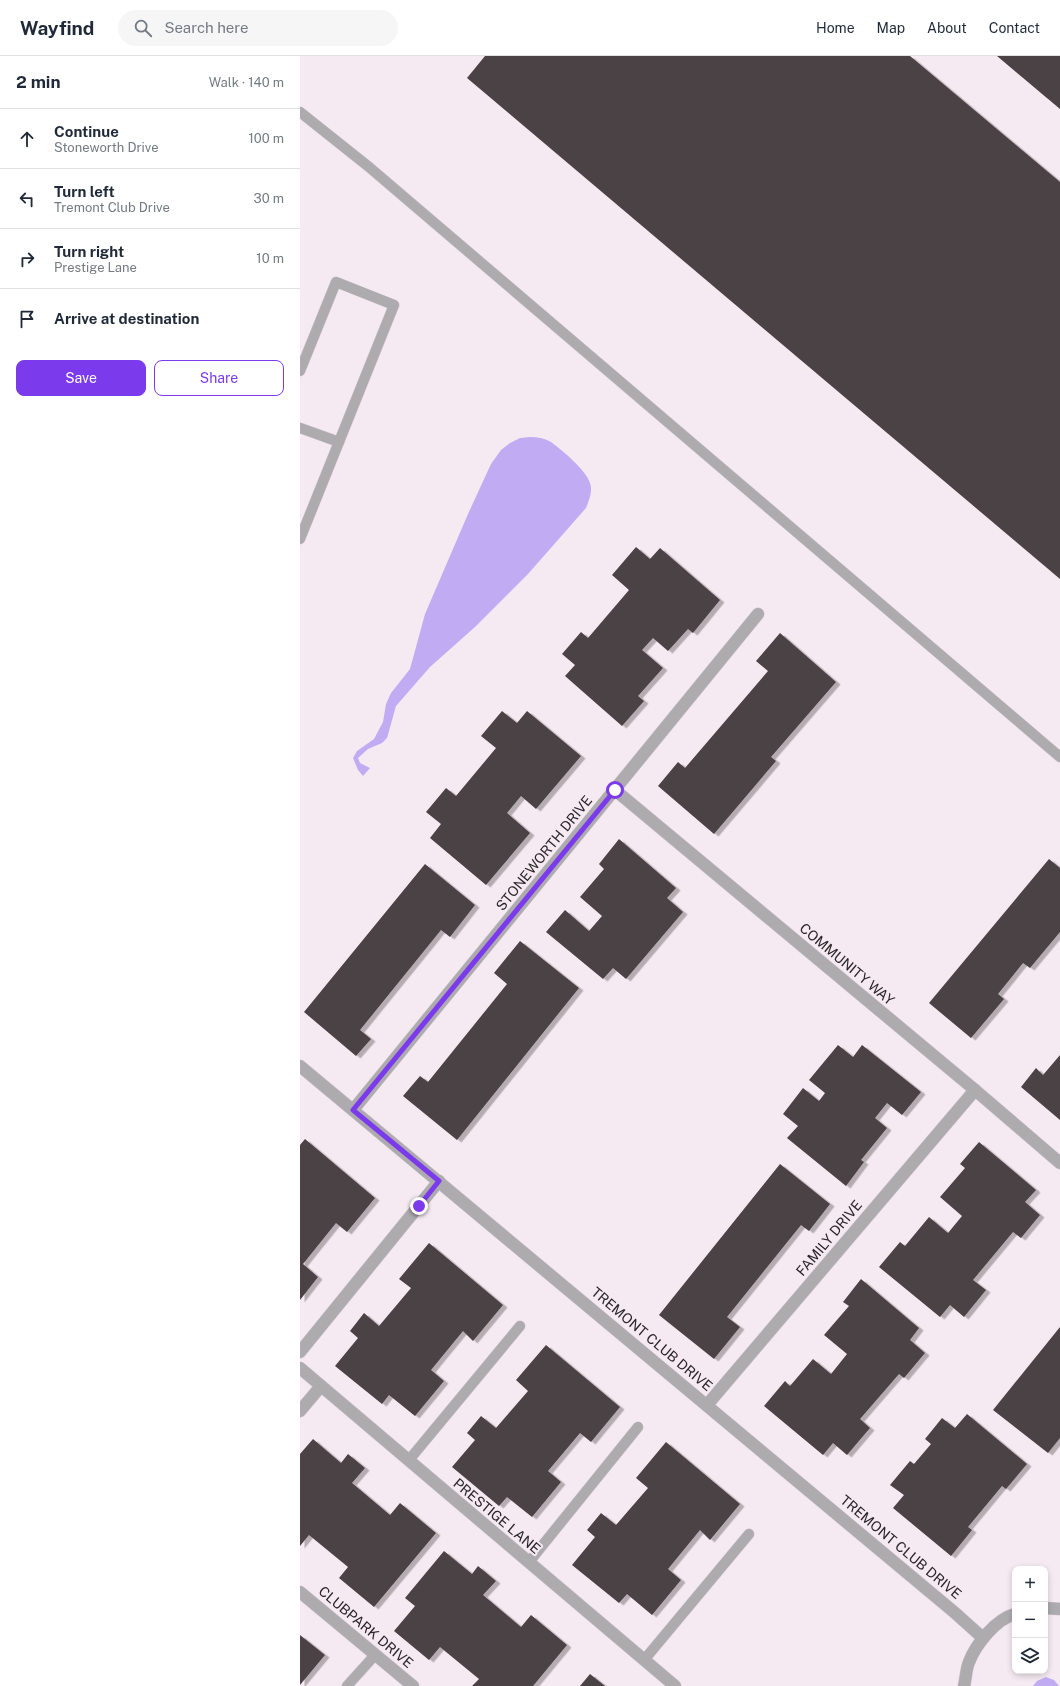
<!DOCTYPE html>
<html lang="en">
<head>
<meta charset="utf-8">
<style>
  :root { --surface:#fff; --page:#f6f6f7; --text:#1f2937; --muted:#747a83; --line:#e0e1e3; --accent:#7c3aed }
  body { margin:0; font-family:"Public Sans",sans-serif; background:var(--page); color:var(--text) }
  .controls { position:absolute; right:12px; bottom:12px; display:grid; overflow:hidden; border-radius:8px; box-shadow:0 2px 6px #0003 }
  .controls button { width:36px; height:36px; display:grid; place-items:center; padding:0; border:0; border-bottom:1px solid var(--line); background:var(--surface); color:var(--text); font:20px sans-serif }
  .stop { position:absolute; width:12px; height:12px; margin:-9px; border:3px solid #7c3aed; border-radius:50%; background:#fff }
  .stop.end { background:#7c3aed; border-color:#fff; box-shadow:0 1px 4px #0008 }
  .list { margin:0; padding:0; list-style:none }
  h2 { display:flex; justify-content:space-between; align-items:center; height:52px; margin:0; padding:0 16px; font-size:17px }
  h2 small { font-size:13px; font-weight:400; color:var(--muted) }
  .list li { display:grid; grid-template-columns:26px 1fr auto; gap:12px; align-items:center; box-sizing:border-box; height:60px; padding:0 16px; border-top:1px solid var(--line) }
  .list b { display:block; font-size:15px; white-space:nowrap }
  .list p { margin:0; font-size:13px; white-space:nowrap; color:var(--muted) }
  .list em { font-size:13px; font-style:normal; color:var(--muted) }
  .actions { display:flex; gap:8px; padding:12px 16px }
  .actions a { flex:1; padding:9px 0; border:1px solid var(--accent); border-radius:8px; text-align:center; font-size:14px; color:var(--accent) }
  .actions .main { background:var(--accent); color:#fff }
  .icon { flex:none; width:22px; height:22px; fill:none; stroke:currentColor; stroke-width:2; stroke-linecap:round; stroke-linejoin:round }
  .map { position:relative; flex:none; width:760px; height:1630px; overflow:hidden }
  header { display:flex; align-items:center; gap:24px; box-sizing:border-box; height:56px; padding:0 20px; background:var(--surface); border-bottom:1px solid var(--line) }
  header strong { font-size:19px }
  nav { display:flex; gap:22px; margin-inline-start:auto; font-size:14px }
  .search { width:280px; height:36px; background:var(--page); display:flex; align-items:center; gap:10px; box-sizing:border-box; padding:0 14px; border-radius:22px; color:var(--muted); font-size:15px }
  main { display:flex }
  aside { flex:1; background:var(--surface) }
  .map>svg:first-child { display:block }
  .water { fill:#c1acf3 }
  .building { fill:#4c4244; filter:url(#shadow) }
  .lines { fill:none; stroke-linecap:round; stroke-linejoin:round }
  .service-casing { stroke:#d0c7cd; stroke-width:11 }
  .minor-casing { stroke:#d0c7cd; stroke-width:13 }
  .service { stroke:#aeabaf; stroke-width:10 }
  .minor { stroke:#aeabaf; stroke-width:12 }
  .route { stroke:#7c3aed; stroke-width:5 }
  .labels { text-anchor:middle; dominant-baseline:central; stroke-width:4; stroke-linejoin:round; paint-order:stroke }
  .street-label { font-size:14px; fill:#2a2628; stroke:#f5eaf1 }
</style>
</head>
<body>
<header>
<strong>Wayfind</strong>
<div class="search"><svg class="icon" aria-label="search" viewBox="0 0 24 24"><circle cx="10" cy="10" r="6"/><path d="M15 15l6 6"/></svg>Search here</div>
<nav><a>Home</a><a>Map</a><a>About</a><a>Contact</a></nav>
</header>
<main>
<aside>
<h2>2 min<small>Walk · 140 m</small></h2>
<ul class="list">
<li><svg class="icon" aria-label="ahead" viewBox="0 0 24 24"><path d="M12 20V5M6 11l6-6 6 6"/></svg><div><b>Continue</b><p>Stoneworth Drive</p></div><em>100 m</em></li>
<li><svg class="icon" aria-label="left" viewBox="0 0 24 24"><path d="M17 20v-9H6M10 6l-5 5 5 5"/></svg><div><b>Turn left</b><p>Tremont Club Drive</p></div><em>30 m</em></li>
<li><svg class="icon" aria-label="right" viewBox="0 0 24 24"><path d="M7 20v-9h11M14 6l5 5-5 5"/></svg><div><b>Turn right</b><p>Prestige Lane</p></div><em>10 m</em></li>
<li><svg class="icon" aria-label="arrive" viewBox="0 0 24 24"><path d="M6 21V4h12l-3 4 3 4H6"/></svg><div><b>Arrive at destination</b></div></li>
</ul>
<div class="actions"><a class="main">Save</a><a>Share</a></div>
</aside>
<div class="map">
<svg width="760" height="1630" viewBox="0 0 760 1630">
  <defs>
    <filter id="shadow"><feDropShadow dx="4.5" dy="2.5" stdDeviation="0" flood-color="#0004"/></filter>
  </defs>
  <rect width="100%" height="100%" fill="#f5eaf1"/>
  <!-- water -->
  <g class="water">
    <path d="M230,381C237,381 244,382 251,386C262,394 286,414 290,427C293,436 289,444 286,452L228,518L175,571L130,611L96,650L87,682L82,687L68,693L58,702L60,707L70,712L63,720L58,714L53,702L57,695L74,683L83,666L86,648L91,637L110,613L125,558L168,458L191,408L201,394L210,387L220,382Z"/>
    <path d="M746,1621L754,1624L759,1630H733L737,1625Z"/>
  </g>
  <!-- building -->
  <g class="building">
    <path d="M185,0H610L760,126V523L167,22Z"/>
    <path d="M697,0H760V53Z"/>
    <path d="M336,491L350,503L360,492L420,544L393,577L388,573L368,595L353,582L342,594L363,612L338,640L344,645L322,670L265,620L275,609L262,598L281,576L288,582L329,534L312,519Z"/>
    <path d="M480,577L536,626L471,701L476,705L414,778L358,730L378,706L385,712L468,615L456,605Z"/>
    <path d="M202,655L217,667L227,655L281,700L236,753L221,740L207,757L230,777L186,829L130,782L141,768L126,756L146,732L156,740L196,692L181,680Z"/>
    <path d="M319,783L376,832L367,842L383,856L326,923L313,912L303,923L246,876L265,854L289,875L302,860L280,841L304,813L299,808Z"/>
    <path d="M749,803L760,812V876L730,912L723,907L698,938L704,943L671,982L629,947Z"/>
    <path d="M125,808L175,849L150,881L141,874L60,974L71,983L56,1000L4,956Z"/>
    <path d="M220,885L279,932L157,1084L103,1040L120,1020L128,1026L207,928L194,917Z"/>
    <path d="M538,989L553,1001L562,989L621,1036L602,1059L587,1047L575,1062L587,1072L561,1104L564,1106L546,1130L487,1082L498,1070L483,1058L503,1032L519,1045L525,1037L509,1024Z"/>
    <path d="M760,999V1064L721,1031L736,1012L743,1019Z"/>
    <path d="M5,1083L75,1142L47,1176L36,1167L3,1208L18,1221L0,1244V1089Z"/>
    <path d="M679,1086L736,1134L725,1146L740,1159L721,1182L713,1176L673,1224L686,1234L664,1261L650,1249L640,1261L579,1211L600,1186L605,1190L629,1161L648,1177L662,1160L640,1141L665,1112L660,1108Z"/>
    <path d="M480,1108L530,1148L509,1175L501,1169L427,1261L440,1271L414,1303L359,1259Z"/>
    <path d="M129,1187L203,1249L173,1285L163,1275L131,1314L144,1325L115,1360L89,1339L82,1348L35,1310L58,1282L50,1275L64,1257L79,1270L111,1232L99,1223Z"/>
    <path d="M561,1223L619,1272L610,1284L625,1297L604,1322L599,1318L560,1363L570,1372L547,1399L533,1387L523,1399L464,1350L485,1325L490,1330L513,1303L531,1318L547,1298L524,1279L549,1250L543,1246Z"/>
    <path d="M760,1271V1382L748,1397L693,1354Z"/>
    <path d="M246,1289L320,1351L291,1386L280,1377L248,1415L261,1426L232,1461L207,1441L199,1450L152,1411L175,1384L167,1377L181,1360L196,1372L228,1335L216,1324Z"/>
    <path d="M667,1358L727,1408L706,1433L702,1430L668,1471L672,1474L651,1500L593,1452L604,1439L590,1429L610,1405L614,1408L631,1388L625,1383L642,1362L655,1372Z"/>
    <path d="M13,1383L41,1407L48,1398L65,1412L52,1427L90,1459L100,1447L136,1477L74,1551L39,1522L48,1511L9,1479L0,1490V1398Z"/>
    <path d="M366,1386L440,1448L410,1484L400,1474L368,1513L381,1524L352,1559L327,1538L319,1547L272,1509L295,1481L287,1474L301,1457L316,1469L348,1432L336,1422Z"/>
    <path d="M144,1495L172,1518L178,1510L196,1525L183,1539L221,1571L231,1559L267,1589L233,1630H172L179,1623L140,1591L129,1604L94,1575L115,1550L105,1542Z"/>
    <path d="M0,1579L25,1599L0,1629Z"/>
    <path d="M290,1618L305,1630H280Z"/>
  </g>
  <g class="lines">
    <!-- service casing -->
    <g class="service-casing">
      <g id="service">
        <path d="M0,56L69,111L760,701"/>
        <path d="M0,315L36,226L94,249L0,483"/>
        <path d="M0,372L39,386"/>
        <path d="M109,1404L220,1270"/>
        <path d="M229,1506L338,1371"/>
        <path d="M344,1604L449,1478"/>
        <path d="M47,1630L75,1599"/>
      </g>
    </g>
    <!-- minor casing -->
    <g class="minor-casing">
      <g id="minor">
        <path d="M315,734L675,1034L760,1107"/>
        <path d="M0,1010L654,1556L683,1582"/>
        <path d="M53,1054L458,558"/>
        <path d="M0,1296L139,1125"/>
        <path d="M0,1312L375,1630"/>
        <path d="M407,1349L675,1034"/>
        <path d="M0,1355L21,1330"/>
        <path d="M0,1536L113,1630"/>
        <path d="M745,1552L760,1553"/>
        <path d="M664,1630C666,1622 666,1613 669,1606C676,1588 696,1563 715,1558"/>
      </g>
    </g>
    <!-- service -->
    <use href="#service" class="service"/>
    <!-- minor -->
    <use href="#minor" class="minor"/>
  </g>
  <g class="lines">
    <!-- route -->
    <path class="route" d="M119,1150L139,1125L53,1054L315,734"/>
  </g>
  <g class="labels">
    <!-- street labels -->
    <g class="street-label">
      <text transform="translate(244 797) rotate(-51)">STONEWORTH DRIVE</text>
      <text transform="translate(547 908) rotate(40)">COMMUNITY WAY</text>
      <text transform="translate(529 1182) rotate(-50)">FAMILY DRIVE</text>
      <text transform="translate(352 1283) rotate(40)">TREMONT CLUB DRIVE</text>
      <text transform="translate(197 1460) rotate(40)">PRESTIGE LANE</text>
      <text transform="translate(601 1491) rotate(40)">TREMONT CLUB DRIVE</text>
      <text transform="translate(66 1571) rotate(40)">CLUBPARK DRIVE</text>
    </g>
  </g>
</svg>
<div class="controls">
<button>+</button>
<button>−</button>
<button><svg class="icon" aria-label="layers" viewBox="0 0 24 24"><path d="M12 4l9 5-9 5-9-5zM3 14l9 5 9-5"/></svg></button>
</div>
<div class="stop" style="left:315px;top:734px"></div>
<div class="stop end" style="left:119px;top:1150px"></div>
</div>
</main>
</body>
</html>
